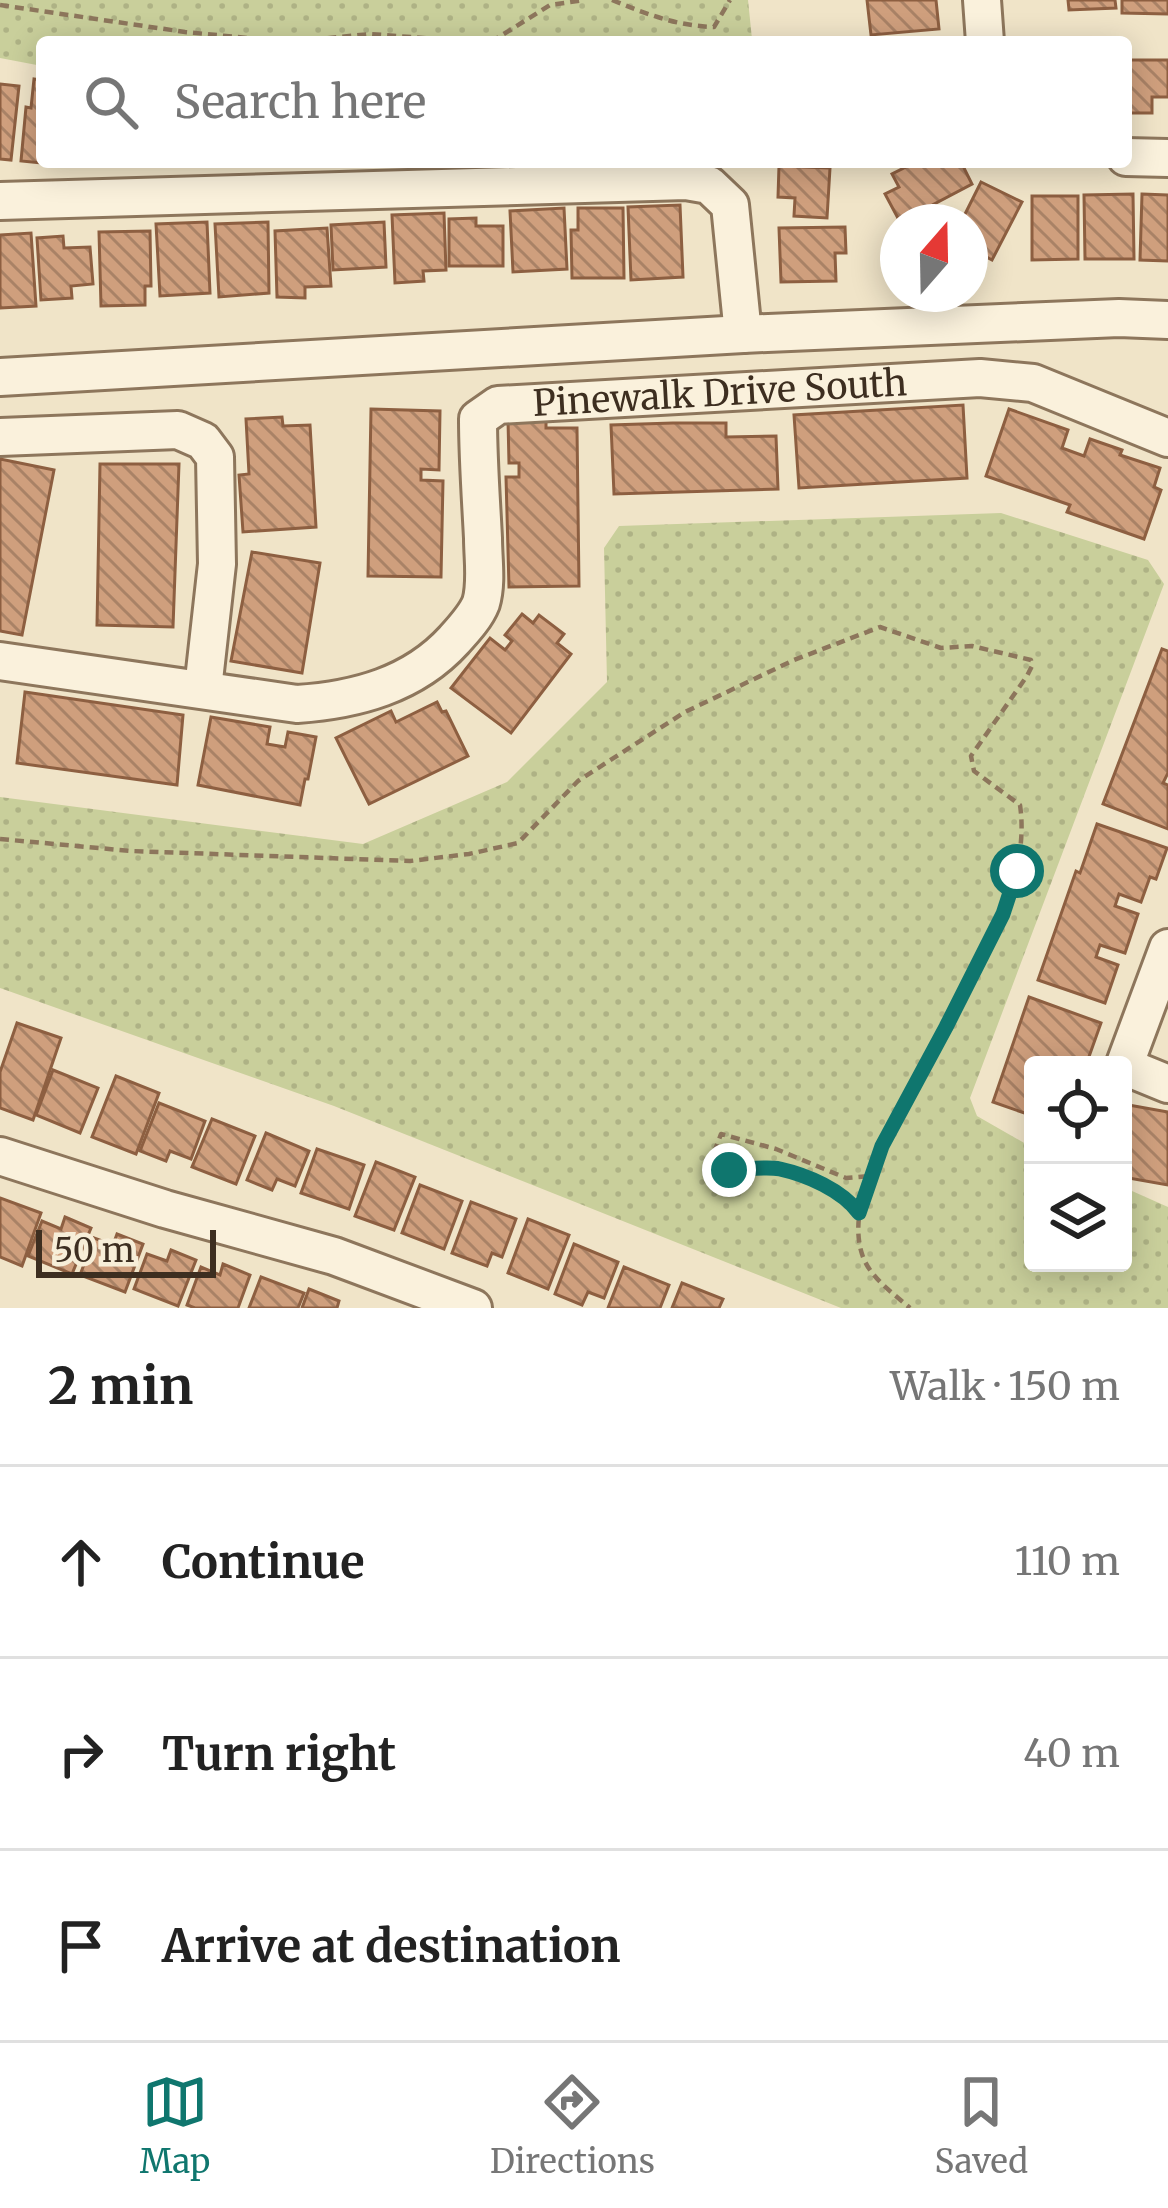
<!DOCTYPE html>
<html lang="en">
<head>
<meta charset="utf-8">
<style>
  :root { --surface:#fff; --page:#f6f6f6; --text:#222; --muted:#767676; --line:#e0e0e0; --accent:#0f766e }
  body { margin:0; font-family:Merriweather,serif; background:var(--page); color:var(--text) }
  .controls { position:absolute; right:36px; bottom:36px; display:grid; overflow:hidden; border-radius:12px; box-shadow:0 6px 30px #0003 }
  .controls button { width:108px; height:108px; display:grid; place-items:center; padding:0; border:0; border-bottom:3px solid var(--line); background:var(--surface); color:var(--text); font:60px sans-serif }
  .compass { position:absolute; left:880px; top:204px; width:108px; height:108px; border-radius:50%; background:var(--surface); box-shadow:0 6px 30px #0003; rotate:20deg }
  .scale { position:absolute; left:36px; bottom:30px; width:180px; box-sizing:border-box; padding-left:12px; border:6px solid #3d2e20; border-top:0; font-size:33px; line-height:42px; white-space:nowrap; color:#3d2e20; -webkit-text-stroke:9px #f7eed8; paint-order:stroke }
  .stop { position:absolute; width:36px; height:36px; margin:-27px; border:9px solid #0f766e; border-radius:50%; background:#fff }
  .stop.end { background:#0f766e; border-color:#fff; box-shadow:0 3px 12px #0008 }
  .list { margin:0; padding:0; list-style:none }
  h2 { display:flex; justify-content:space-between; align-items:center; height:156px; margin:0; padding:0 48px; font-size:51px }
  h2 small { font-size:39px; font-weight:400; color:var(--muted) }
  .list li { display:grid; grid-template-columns:78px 1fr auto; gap:36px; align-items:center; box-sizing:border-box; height:192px; padding:0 48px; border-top:3px solid var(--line) }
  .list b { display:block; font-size:45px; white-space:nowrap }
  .list em { font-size:39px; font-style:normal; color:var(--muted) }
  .icon { flex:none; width:66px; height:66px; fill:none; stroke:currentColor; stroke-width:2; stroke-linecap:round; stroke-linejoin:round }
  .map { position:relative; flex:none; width:1168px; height:1308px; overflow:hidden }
  .search { position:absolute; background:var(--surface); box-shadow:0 6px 30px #0003; left:36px; right:36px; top:36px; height:132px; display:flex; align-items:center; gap:30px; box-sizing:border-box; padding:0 42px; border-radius:12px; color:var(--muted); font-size:45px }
  .sheet { height:732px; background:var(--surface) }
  nav { display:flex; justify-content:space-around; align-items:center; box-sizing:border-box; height:168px; border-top:3px solid var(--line); background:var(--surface); font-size:33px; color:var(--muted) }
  nav a { display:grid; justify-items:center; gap:6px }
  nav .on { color:var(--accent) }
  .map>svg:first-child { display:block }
  .grass { fill:url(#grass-dots) }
  .building { fill:url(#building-back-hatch); stroke:#8d5f41; stroke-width:3 }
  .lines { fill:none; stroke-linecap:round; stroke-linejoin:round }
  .minor-casing { stroke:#8d765c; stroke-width:42 }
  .path { stroke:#8d765c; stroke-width:4.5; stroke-dasharray:9 6; stroke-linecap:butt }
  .minor { stroke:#faf1dc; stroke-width:36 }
  .route { stroke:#0f766e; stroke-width:15 }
  .labels { text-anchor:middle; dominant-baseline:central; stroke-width:9; stroke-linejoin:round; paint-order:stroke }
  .street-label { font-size:36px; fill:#3d2e20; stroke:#f7eed8 }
</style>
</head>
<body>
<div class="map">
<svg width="1168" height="1308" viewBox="0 0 1168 1308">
  <defs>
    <pattern id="grass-dots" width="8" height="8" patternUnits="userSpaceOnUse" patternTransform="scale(3)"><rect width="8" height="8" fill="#c9cf9b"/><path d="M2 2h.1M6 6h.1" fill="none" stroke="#aeb285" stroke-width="1.8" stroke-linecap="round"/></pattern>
    <pattern id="building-back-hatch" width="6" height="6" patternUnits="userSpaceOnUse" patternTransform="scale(3)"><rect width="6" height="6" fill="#cf9f7d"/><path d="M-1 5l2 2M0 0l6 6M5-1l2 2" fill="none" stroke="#a98266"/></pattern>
  </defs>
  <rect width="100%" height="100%" fill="#f0e4c8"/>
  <!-- grass -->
  <g class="grass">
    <path d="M0,0H748L752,39L675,42H42V66L0,58Z"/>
    <path d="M1001,513L1148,560L1164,584L970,1098L977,1116L1033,1148V1263H1123V1187L1168,1207V1308H841L334,1106L0,988V797L363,844L507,782L607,682L604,548L619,526Z"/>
  </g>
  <!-- building -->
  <g class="building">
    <path d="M867,0H936L939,29L871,35Z"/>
    <path d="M1068,0H1115L1116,8L1069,10Z"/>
    <path d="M1122,0H1168V14L1122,13Z"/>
    <path d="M1126,60H1168V97H1152V113H1126Z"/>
    <path d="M34,79L42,80V162H73V166L21,161L26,107L31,108Z"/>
    <path d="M0,84L19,86L11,160L0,159Z"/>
    <path d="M916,162H961L972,184L900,222L885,194L899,187L892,174Z"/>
    <path d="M779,166L830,168L827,218L794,216L795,198L778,197Z"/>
    <path d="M981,182L1022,202L992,260L970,248V222H961Z"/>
    <path d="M1133,194L1134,259H1085L1084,195Z"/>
    <path d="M1142,194L1168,195V261L1140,260Z"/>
    <path d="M1032,196H1078V259L1032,260Z"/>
    <path d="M680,205L683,277L631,280L628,207Z"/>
    <path d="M564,208L567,269L513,272L510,211Z"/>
    <path d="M578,208H623L624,278H572L571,230H578Z"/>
    <path d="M444,213L446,270L423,271L424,281L395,283L392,215Z"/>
    <path d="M476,218V226H503V266H449V219Z"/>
    <path d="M207,222L210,293L160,296L156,224Z"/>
    <path d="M268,222L269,293L219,297L215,224Z"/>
    <path d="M384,222L386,267L333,270L331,225Z"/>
    <path d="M845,227L846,253H835L836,281L781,282L779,228Z"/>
    <path d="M327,228L331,286L305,287V298L277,297L275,231Z"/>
    <path d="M150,231L151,286H145V305L101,306L99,232Z"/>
    <path d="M31,233L36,306L0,308V235Z"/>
    <path d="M63,236L64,248L90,247L93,284L71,286L72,298L41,300L37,238Z"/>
    <path d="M963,405L967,478L799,488L794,415Z"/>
    <path d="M371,409L440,411L439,470L421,469V480L443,481L441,577L368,576Z"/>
    <path d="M1009,409L1068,430L1062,448L1084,456L1090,439L1122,450L1120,455L1160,468L1154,487L1161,490L1144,539L1067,512L1070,505L986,476Z"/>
    <path d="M282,417L283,426L310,425L316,527L243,532L239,475L249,474L246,419Z"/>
    <path d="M508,420H546V428H577L579,586L509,587L506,477H519V463H509Z"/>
    <path d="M673,423H726V437L776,436L778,489L614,494L611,425Z"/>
    <path d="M0,459L54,470L22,635L0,631Z"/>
    <path d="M100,464H179L173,627L97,625Z"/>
    <path d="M252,552L320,563L302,673L231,661Z"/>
    <path d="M522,614L533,623L539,615L564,634L557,643L571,654L511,733L451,688L490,638L505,650L512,641L505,635Z"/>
    <path d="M1162,649L1168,651V773L1163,783L1168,785V829L1103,804Z"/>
    <path d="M25,692L183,715L177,785L17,763Z"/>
    <path d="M437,702L442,712L446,711L468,756L369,804L336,738L391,711L396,722Z"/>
    <path d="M211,717L270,727L267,744L285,747L288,732L316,737L308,779H305L300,805L198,785Z"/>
    <path d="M1097,824L1167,848L1156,879L1150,877L1141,902L1119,894L1115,906L1138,914L1125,953L1100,945L1096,957L1118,965L1105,1003L1038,980L1076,871L1080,873Z"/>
    <path d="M1029,997L1101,1023L1086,1065H1033V1116L993,1102Z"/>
    <path d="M17,1023L61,1038L33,1120L0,1108V1072Z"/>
    <path d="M53,1070L98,1088L80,1133L36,1115Z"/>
    <path d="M116,1076L159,1093L136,1154L92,1137Z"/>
    <path d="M159,1103L205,1121L191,1159L170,1151L166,1161L140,1151Z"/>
    <path d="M1123,1104L1168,1112V1185L1123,1177Z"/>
    <path d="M212,1119L255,1136L236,1184L192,1167Z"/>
    <path d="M266,1133L309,1151L295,1186L277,1179L272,1190L247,1180Z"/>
    <path d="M317,1149L364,1165L349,1209L301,1193Z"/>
    <path d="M376,1162L415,1177L394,1230L355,1216Z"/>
    <path d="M420,1185L462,1201L444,1249L402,1233Z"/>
    <path d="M0,1198L41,1213L22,1266L0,1257Z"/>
    <path d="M471,1202L516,1219L502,1257L492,1253L487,1266L452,1253Z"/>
    <path d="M65,1217L91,1228L72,1274L28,1256L42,1221L61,1229Z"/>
    <path d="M528,1219L569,1235L548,1289L508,1273Z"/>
    <path d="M117,1234L143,1244L125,1292L80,1275L94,1238L113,1245Z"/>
    <path d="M574,1244L618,1262L604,1298L588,1292L582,1305L555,1294Z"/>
    <path d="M171,1250L196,1260L178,1306L134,1289L147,1254L167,1261Z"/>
    <path d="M223,1264L250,1275L238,1308H195L187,1305L201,1267L220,1275Z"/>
    <path d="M624,1267L669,1285L660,1308H608Z"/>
    <path d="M261,1277L304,1293L298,1308H249Z"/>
    <path d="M682,1283L723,1299L719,1308H672Z"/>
    <path d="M309,1289L339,1301L337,1308H302Z"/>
  </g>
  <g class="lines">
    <!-- minor casing -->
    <g class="minor-casing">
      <g id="minor">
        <path d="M982,0L985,42"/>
        <path d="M1126,157L1168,158"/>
        <path d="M0,201L686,181L709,185L730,205L743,334"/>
        <path d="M0,377L743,334L1119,318L1168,320"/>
        <path d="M0,437L178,430L203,441L215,457L217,564L203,689"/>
        <path id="s1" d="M0,661L297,704C356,700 413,685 454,640C464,629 476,616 481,603C487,583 483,559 483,538C481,499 478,459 478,419L498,405L980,378L1033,383L1168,438"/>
        <path d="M1124,1066L1168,1084"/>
        <path d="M1123,1069L1168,948"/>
        <path d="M0,1156L165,1209L334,1256L473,1308"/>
      </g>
    </g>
    <!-- path -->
    <g class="path">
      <path d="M612,0C646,14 677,26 714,27L730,0"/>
      <path d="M0,5L185,32L289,42L370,34L478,42"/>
      <path d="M491,42L550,5L585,0"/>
      <path d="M0,839L131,851L410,861L469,854L518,843L578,781L685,712L794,660L880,627L941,648L972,646L1031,660L1032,666L1027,676L971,756L974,771L1020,805C1029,867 998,924 971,978C949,1022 926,1065 903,1108C881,1147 847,1208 862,1254C869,1277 893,1293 910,1308"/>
      <path d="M859,1213C842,1190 807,1175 780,1169C764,1166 745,1170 729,1170L715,1150L721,1134L776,1149L846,1178L871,1176"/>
    </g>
    <!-- minor -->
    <use href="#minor" class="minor"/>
  </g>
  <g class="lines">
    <!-- route -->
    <path class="route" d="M729,1170C745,1170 764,1166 780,1169C807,1175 842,1190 859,1213L882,1146L946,1027L1003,914L1017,871"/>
  </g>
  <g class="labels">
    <!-- street labels -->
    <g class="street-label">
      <text stroke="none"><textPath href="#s1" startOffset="951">Pinewalk Drive South</textPath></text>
    </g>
  </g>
</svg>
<div class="controls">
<button><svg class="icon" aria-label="locate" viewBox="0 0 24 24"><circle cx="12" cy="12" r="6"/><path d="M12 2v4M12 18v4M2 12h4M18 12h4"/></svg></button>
<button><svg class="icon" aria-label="layers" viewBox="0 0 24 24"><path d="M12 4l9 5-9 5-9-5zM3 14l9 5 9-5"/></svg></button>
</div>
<svg class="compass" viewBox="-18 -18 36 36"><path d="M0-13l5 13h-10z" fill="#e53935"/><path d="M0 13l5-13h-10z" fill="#767676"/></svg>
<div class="scale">50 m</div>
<div class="stop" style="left:1017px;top:871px"></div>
<div class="stop end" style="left:729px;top:1170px"></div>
<div class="search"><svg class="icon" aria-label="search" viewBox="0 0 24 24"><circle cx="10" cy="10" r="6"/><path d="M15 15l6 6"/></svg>Search here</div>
</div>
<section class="sheet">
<h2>2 min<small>Walk · 150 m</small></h2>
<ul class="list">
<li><svg class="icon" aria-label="ahead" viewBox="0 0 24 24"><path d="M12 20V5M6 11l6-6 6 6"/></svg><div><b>Continue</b></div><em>110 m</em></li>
<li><svg class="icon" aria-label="right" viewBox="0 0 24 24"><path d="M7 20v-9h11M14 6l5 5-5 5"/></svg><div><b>Turn right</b></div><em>40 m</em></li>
<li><svg class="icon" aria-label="arrive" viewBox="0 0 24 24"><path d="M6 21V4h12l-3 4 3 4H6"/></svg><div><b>Arrive at destination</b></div></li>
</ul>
</section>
<nav>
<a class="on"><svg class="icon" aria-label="map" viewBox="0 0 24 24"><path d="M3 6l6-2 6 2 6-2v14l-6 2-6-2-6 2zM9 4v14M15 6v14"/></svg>Map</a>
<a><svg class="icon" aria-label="directions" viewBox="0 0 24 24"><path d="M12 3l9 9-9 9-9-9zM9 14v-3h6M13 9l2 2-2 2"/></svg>Directions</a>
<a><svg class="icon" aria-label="saved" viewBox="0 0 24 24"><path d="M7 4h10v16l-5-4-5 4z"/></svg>Saved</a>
</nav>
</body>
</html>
